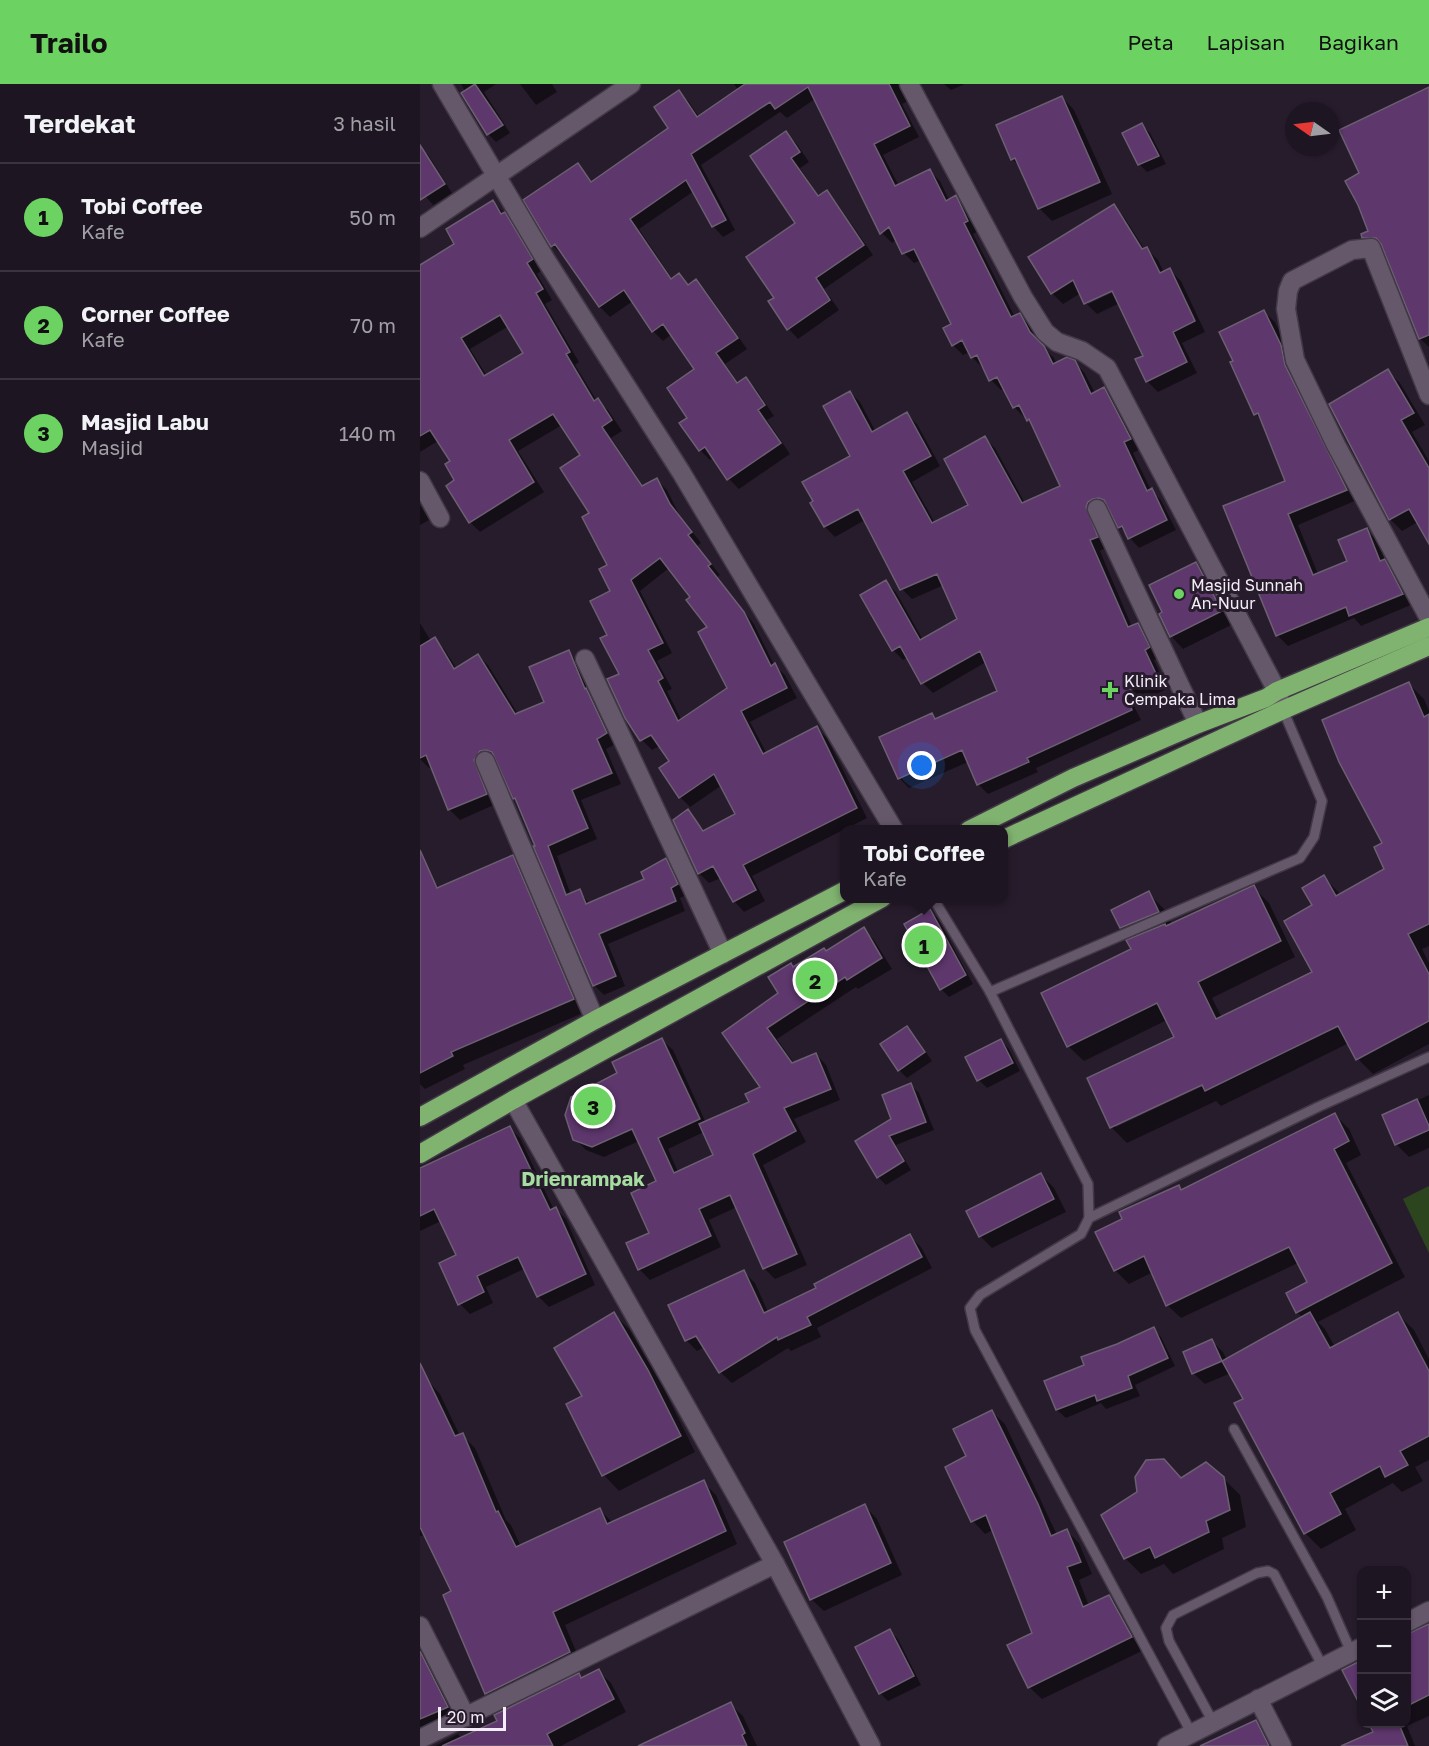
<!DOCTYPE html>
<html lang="id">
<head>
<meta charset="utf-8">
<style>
  :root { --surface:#1d1521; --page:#251e2a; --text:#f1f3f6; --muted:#a09fa5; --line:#3b343f; --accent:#6cd362 }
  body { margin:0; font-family:"Golos Text",sans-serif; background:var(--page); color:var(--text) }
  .controls { position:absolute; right:18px; bottom:18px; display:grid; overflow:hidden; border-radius:12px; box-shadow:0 2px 4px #0004 }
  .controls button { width:54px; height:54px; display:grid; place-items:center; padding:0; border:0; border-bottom:2px solid var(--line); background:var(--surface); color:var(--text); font:30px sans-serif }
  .compass { position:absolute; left:865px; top:18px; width:54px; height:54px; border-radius:50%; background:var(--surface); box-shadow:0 2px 4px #0004; rotate:284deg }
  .scale { position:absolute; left:18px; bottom:15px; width:68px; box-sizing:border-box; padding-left:6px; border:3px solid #f4edf8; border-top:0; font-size:16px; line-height:21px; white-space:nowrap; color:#f4edf8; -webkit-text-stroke:4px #271c2c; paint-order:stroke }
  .you { position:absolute; left:502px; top:682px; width:21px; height:21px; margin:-15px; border:4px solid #fff; border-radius:50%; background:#1a73e8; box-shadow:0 0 0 9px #1a73e833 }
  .badge { display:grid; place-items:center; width:39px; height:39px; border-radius:50%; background:var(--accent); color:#111; font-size:20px; font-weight:700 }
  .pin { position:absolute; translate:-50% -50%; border:3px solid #fff; box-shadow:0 2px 6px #0006 }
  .popup { position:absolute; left:420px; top:741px; width:168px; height:78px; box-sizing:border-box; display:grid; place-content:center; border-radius:12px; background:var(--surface); filter:drop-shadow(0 2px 4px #0005); font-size:20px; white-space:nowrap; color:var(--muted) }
  .popup b { font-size:22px; color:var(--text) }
  .popup::after { content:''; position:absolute; left:50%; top:100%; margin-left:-12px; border:12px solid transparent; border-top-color:var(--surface) }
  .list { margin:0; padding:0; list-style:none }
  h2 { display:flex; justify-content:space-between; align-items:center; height:78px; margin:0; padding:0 24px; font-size:26px }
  h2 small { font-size:20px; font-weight:400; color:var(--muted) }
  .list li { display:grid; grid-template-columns:39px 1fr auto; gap:18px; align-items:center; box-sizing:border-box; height:108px; padding:0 24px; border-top:2px solid var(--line) }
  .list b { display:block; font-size:22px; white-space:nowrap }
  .list p { margin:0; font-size:20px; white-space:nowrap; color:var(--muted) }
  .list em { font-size:20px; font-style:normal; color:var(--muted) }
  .icon { flex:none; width:33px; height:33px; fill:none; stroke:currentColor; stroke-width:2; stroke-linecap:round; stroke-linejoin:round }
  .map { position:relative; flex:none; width:1009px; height:1662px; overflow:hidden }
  header { display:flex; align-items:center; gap:36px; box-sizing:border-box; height:84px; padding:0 30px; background:var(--accent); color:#111 }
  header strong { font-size:28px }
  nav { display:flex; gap:33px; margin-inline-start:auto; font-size:21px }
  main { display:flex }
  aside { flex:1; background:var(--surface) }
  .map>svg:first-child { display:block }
  .green { fill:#2d451f }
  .shadow { fill:#0007; fill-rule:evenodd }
  .building { fill:#5e376d; stroke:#6c5f72; stroke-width:1.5; fill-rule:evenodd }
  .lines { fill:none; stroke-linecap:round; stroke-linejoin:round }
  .lane-casing { stroke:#423946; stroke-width:12 }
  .street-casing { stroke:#423946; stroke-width:21 }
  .secondary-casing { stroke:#423946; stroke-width:21 }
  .highway-casing { stroke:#423946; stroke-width:21 }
  .lane { stroke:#65586a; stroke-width:9 }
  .street { stroke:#65586a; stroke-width:18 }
  .secondary { stroke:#65586a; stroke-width:18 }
  .highway { stroke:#81b370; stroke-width:18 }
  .poi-dot { fill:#6cd362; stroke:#271c2c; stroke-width:2 }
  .labels { text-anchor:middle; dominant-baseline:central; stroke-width:6; stroke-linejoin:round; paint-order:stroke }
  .poi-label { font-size:16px; fill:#f4edf8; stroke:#271c2c; text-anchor:start }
  .quarter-label { font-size:20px; font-weight:bold; fill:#a6dda0; stroke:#271c2c }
</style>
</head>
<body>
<header>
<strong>Trailo</strong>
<nav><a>Peta</a><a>Lapisan</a><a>Bagikan</a></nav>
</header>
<main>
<aside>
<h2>Terdekat<small>3 hasil</small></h2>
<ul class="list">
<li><span class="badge">1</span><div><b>Tobi Coffee</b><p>Kafe</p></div><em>50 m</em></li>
<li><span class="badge">2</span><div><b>Corner Coffee</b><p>Kafe</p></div><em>70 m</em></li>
<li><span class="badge">3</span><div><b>Masjid Labu</b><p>Masjid</p></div><em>140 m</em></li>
</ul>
</aside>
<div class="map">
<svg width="1009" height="1662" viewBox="0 0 1009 1662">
  <rect width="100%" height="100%" fill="#271c2c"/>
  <!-- green -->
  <path class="green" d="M1009,1102V1169L983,1115Z"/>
  <!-- shadow -->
  <g class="shadow">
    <path d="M41,0H76L64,8L90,49L76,58L68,50Z"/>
    <path d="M100,0H132L137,8L116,21Z"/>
    <path d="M314,0H480L488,17L482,20L499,53L463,71L479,102L510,87L520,97L529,116L536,113L546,123L557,148L553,150L595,233L599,231L610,241L620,260L634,274L637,280L654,278L664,288L675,309L684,305L694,315L720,365L713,369L731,406L741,416L756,446L719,464L700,443L689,424L682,425L687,463L680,467L712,543L718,541L728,551L739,574L734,576L747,605L713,620L721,636L616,684L618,688L568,710L558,700L548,678L489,704L479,694L512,631L516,635L579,608L566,578L513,609L503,599L488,573L483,576L473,566L466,498L476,508L503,556L539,535L524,501L492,515L482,505L445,436L415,453L405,443L432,373L430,308L440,318L456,348L487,330L497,340L520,382L492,398L515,439L550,421L565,354L575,364L605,419L642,402L614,341L606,332L604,333L594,323L585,304L581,306L571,296L564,283H562L552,273L550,268L543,271L533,261V241L501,176L494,179L484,169L477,155L472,159L462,149L395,15L367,34L360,28L281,81L315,146L303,153L293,142L274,107L219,145L253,196L259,191L269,202L276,197L286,207L327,265L305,280L319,300L326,295L336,305L354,332L347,336L370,370L319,405L309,395L294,374L290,376L280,366L269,334L276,285L252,250L243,257L233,247L213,217L190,233L180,223L145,171L143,172L133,162L105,116L158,81L173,99L250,45L259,8L269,18L279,33L318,6Z"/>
    <path d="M524,0H545L531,6Z"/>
    <path d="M1009,6V263L1000,255L966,166H957L944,153L950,148L941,90Z"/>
    <path d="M642,13L654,26L692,110L632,137L619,124L601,84L592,75Z"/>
    <path d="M722,41L730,49L746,80L727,88L719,80Z"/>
    <path d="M366,49L376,59L389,78L380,84L399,113L406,108L416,118L453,171L404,205L419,226L378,255L369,245L350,218L356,214L377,140Z"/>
    <path d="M0,63L9,72L32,109L13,121L0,106Z"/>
    <path d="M73,118L95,140L122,186L117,190L132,216L125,220L159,278L155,281L177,317L188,326L202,347L191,354L224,403L237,396L247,406L260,432L281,459L277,462L300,491L297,493L334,540L354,581L365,591L377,614L330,638L347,670L396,644L407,654L447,734L332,792L345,817L324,828L314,817L301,794L289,799L279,789L268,727L285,747L317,731L302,701L270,723L260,713L251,678L240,662L232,666L222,656L189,551L192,507L189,482L172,429L162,371L142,341L98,367L124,408L60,448L50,438L32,378L18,357L0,368V183L36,160ZM89,242L105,269L67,292L50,265ZM249,484L272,513L289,544L309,605L262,637L247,607L252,605L237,577L252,569L220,507Z"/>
    <path d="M693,122L704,133L725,166L727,165L738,176L744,189L750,186L761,197L785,248L762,259L777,289L738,308L727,297L725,272L700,219L677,230L666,219L661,209L643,220L632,209L611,174ZM698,202L700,205L668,220V217Z"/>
    <path d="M844,228L855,238L937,416L878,441L898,490L929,477L946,446L957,456L966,479L975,488L993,520L941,542L934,534L868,562L857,551L867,398L842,337L836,330Z"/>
    <path d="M968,287L980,299L1005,341L992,348L1009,377V457L998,438L982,447L970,435Z"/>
    <path d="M0,421L9,436L0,441Z"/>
    <path d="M776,479L788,492L813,540L763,565L751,552Z"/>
    <path d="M0,539L11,557L14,555L24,565L37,585L58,571L68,581L98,630L126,618L148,568L158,578L173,613L196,660L186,665L201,700L161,716L177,755L137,772L151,811L159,807L170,820L226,796L246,776L256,786L267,811L260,814L265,827L188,860L205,902L184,911L174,901L98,718L95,714L77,675L70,677L76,720L40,736L30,726L12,683L9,684L0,675Z"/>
    <path d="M989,600L1004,615L1009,627V862L1002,865L1009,879V960L953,990L938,975L929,959L801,1022L796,1017L707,1059L692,1044L669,995L756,954L747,936L664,977L648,962L713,865V855L702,843L693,827L728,809L745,826L752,841L833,803L849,819L875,873L792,914L802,934L894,889V822L904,793L921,811L966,786L964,760ZM788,997L789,999L696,1043V1040Z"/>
    <path d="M93,773L105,786L165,928L43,981L45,985L5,1005L0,1000V802L12,796L20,804Z"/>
    <path d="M510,827L518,835L553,900L529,913L521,905Z"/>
    <path d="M444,845L454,856L472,885L438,905L436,903L357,955L374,979L396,970L406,981L420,1016L374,1035L386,1058L343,1081L387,1181L355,1195L344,1184L317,1123L289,1136L301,1163L230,1196L219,1185L208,1160L231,1149L238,1098L219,1057L184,1073L166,1066L155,1055L199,989L242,956L253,966L286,1039L331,1019L342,1003L304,949L360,910L374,885L406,869ZM284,1048L295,1071L258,1088L248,1065Z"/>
    <path d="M487,944L495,952L512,977L487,994L479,986Z"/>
    <path d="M581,956L589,965L600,987L567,1004L559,996Z"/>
    <path d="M491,1001L499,1009L514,1046L476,1061L491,1086L466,1101L458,1093L473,1035Z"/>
    <path d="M1009,1011V1064L989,1073L977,1061L964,1032Z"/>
    <path d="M915,1031L929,1045L941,1071L926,1079L985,1193L898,1238L905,1245L915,1263L978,1230L994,1246L1009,1275V1376L995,1383L1003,1397L982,1408L973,1399L925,1425L936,1446L901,1465L885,1449L825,1315L811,1289L785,1300L773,1289L791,1256L803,1268L807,1276L882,1233L877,1228L889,1199L878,1179L761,1234L747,1221L733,1188L709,1200L695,1186L704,1135L759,1103L763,1107Z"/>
    <path d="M90,1044L100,1054L134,1126L136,1125L146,1135L175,1201L129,1223L118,1212L104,1185L66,1203L73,1219L50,1230L40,1220L38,1172L21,1137L0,1147V1086Z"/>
    <path d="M621,1091L634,1104L646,1128L572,1164L560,1152Z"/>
    <path d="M490,1152L501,1163L512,1184L397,1244L401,1253L371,1267L368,1264L312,1299L300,1288L285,1263L277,1267L266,1256L324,1188L335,1199L348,1228L398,1205Z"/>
    <path d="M194,1230L209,1245L243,1303L275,1368L199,1407L184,1391L148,1321L164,1313Z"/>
    <path d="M733,1245L741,1253L755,1282L715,1301L720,1312L686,1325L681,1319L646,1334L637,1326L626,1298L666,1282L697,1261Z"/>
    <path d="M8,1297L20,1310L40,1352L42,1351L55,1364L86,1436L91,1441L101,1463L180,1426L193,1439L283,1398L296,1411L317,1460L145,1541L162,1581L79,1622L67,1609L25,1512L33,1508L6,1451L0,1452V1301Z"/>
    <path d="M572,1328L585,1340L637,1451L647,1447L659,1459L672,1490L659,1496L669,1522L689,1512L702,1525L724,1566L622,1615L609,1603L614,1549L573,1446L565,1450L553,1437L548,1373Z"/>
    <path d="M803,1394L820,1411L826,1443L802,1454L804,1465L753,1490L744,1480L721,1490L705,1474L761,1395Z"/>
    <path d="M445,1422L457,1435L482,1491L404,1527L391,1515Z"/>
    <path d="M1009,1541V1632L987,1642L995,1662H924L955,1649L950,1640H986V1553Z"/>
    <path d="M0,1545L41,1641L0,1662Z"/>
    <path d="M470,1547L478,1555L501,1601L468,1617L460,1609Z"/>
    <path d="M178,1587L191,1599L206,1628L141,1662H15L38,1650L42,1655L79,1638L159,1591L162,1595Z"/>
    <path d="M310,1620L323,1632L337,1662H226Z"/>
    <path d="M836,1638L851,1653L856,1662H780Z"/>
  </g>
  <!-- building -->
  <g class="building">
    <path d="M55,0L83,41L67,51L41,9Z"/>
    <path d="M325,0H469L490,42L454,60L475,102L510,85L526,117L536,111L548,137L544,139L591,233L600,229L610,248L624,262L633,280L647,273L655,276L671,310L684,303L711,355L704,358L727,407L732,404L747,436L708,455L702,442L698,444L684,416L679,414L673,415L668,418L666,423L678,453L670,456L708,543L718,539L730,563L725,566L738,594L704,609L712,626L607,674L609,678L557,701L542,666L478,695L459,653L512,629L515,635L577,607L560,567L501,600L480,562L472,567L440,511L466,496L500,556L537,535L517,490L480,506L438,425L404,443L390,419L393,417L382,398L430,372L403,322L430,307L452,348L487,328L511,372L483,387L512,439L548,421L524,375L565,352L602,419L640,402L609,335L607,337L599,321L593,324L577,293L569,297L557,271L551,274L542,256L532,262L523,244L531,240L494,165L482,170L469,143L460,150L388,3L355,25L350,18L271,70L306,136L292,143L266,96L210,135L251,195L259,189L268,201L276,195L318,254L296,269L317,299L326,293L345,321L338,326L361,359L307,396L285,363L279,367L259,339L267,334L247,304L274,285L243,240L232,248L204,206L179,223L135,160L131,163L103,116L158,79L171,98L248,44L234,23L259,6L277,33Z"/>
    <path d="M1009,3V251L999,255L961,160L956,154H942L941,150L948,147L938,121L925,97L939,89L919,46Z"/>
    <path d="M642,12L680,98L618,125L595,74L591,76L576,41Z"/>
    <path d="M722,39L739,72L718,81L702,49Z"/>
    <path d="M366,47L380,68L371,74L398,112L407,106L444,161L396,194L410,216L367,246L348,217L354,214L326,173L375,139L330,72Z"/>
    <path d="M0,61L25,100L0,116Z"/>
    <path d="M73,116L81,130L85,128L113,175L107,179L123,205L116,209L150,268L146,270L174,317L178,314L192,336L182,343L222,402L237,394L250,420L272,448L268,451L291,480L288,482L324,528L351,582L355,579L367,604L321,627L343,670L397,642L437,724L323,781L336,806L313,818L293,782L278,790L253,736L268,725L283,747L315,730L294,690L259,714L239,684L249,677L231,651L220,657L205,634L187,595L199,590L180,554L187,551L170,517L190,507L179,485L187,481L162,433L169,429L140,384L160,371L133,330L89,356L114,398L49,439L26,402L34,396L25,380L30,377L10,346L0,352V181L34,160L26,145ZM80,231L103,269L64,292L41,254ZM240,474L270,513L266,516L287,543L278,548L307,604L258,637L238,597L243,594L228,566L243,559L211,496Z"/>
    <path d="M694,120L722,165L727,163L740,189L750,184L775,237L753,248L767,278L726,298L715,275L723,272L692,207L664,220L653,196L631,210L608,173Z"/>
    <path d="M844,226L861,261L865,281L927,406L868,430L893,491L927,477L918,456L947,444L960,477L965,475L983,510L929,532L926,523L856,552L803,422L865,397L838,329L834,331L810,278L813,277L799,248Z"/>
    <path d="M968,285L994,329L981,336L1009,384V460L989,425L969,436L909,320Z"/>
    <path d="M776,478L802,527L750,553L739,530L742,528L729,501Z"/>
    <path d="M15,553L34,585L58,570L95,630L124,618L109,583L149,566L165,605L166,604L187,649L177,655L192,689L152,706L168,744L128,762L146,811L160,805L166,820L224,795L221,788L246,774L258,800L251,804L256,817L179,850L196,892L173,902L113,762H115L95,714L93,715L72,668L66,666L60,667L54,676L67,710L28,726L6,671L0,674V562Z"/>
    <path d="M989,598L1004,633L1009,630V840L988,850L1009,890V937L936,976L918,942L785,1007L782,1001L690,1044L667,994L754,953L737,919L647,963L621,909L711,865L706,856L745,840L746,842L834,801L861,857L778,898L796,935L892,888L864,837L892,821L882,804L904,791L916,812L964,785L954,763L962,759L919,678L902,636Z"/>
    <path d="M0,766L17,804L93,771L154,915L31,968L33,972L0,989Z"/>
    <path d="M729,807L739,828L700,844L691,826Z"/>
    <path d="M510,825L546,891L520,906L484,840Z"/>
    <path d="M444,843L462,874L427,896L425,893L347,944L372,979L396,969L411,1005L364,1024L376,1047L333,1070L377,1170L343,1185L310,1111L279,1125L291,1152L218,1186L206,1159L229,1149L211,1109L236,1097L212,1045L172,1063L153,1056L145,1031L151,1013L197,989L192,978L242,954L280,1035L238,1054L254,1089L293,1071L279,1040L329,1018L325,1010L340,1003L302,949L358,909L348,893L371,879L373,883L404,864L406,867Z"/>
    <path d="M487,942L505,968L478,987L460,960Z"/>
    <path d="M581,955L593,979L557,997L545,973Z"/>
    <path d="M491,999L506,1038L469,1052L484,1077L457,1094L435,1057L471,1035L462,1011Z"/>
    <path d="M997,1015L1009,1042V1046L975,1061L962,1031Z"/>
    <path d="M915,1029L929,1057L914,1065L972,1179L876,1229L866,1209L887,1198L869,1163L746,1222L724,1172L694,1187L675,1148L702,1135L699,1128L759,1101L761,1106Z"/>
    <path d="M90,1042L130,1126L136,1123L166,1190L117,1213L98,1173L57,1192L64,1208L38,1221L19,1179L36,1171L14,1125L0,1132V1084Z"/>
    <path d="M621,1089L634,1115L559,1153L546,1127Z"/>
    <path d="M490,1150L502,1173L387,1233L391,1241L358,1256L357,1253L299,1289L276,1252L265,1257L248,1221L324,1186L344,1229L396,1204L394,1200Z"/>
    <path d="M194,1228L228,1286L261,1352L182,1392L146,1320L162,1312L134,1264Z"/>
    <path d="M890,1228L910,1264L978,1228L1009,1287V1352L980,1367L988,1381L965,1393L960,1382L910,1409L921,1430L884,1450L814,1319L823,1315L802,1277Z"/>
    <path d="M734,1243L748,1274L708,1292L712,1304L677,1317L675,1311L636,1326L624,1297L664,1281L661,1273L697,1260Z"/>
    <path d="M792,1255L802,1277L772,1290L763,1268Z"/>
    <path d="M0,1279L35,1352L43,1349L76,1428L78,1427L96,1463L180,1424L187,1440L284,1396L306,1447L133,1528L150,1568L65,1610L23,1511L31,1507L0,1443Z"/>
    <path d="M572,1326L618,1420L631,1452L647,1445L661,1478L647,1483L663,1523L689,1511L712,1553L608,1604L587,1561L612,1549L566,1431L551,1438L525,1383L546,1372L533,1345Z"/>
    <path d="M744,1375L761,1394L786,1378L804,1393L810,1426L786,1437L789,1448L735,1474L730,1463L704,1475L681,1431L717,1408L715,1393L726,1376Z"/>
    <path d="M445,1420L471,1479L390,1516L364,1458Z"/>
    <path d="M1009,1540V1611L987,1622V1550Z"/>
    <path d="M470,1545L494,1592L459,1610L435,1563Z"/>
    <path d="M0,1567L28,1623L0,1635Z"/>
    <path d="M942,1576V1625L922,1586Z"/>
    <path d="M179,1585L194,1615L127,1650L133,1662H22L77,1637L74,1631L159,1589L161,1594Z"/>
    <path d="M311,1618L325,1649L322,1651L327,1662H218Z"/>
    <path d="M836,1636L849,1662H780Z"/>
    <path d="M949,1640H979L988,1662H921L953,1648Z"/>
  </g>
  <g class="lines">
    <!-- lane casing -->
    <g class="lane-casing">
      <g id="lane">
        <path d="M513,814L570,908L668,1100L669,1134L661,1150L560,1211L550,1224L555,1246L772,1650"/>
        <path d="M570,908L880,774L894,753L902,717L863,626"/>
        <path d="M669,1134L898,1023L1009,973"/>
        <path d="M814,1345L907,1513L931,1568"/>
        <path d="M793,1638L749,1557L746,1544L753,1531L837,1489L848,1487L854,1490L903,1583"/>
      </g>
    </g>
    <!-- street casing -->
    <g class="street-casing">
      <g id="street">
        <path d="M22,0L126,176L261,388L474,746"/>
        <path d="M489,0L603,213L625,248L637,258L662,267L687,284L857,607L862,622"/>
        <path d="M0,144L211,0"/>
        <path d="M1009,311L951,164L932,166L872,197L868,207L866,225L875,276L916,361L1009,534"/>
        <path d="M0,397L20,434"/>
        <path d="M677,425L778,640"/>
        <path d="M165,575L303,870"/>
        <path d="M65,677L175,936"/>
        <path d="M93,1016L355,1480L451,1662"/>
        <path d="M0,1542L46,1633"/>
        <path d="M838,1615L862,1662"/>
        <path d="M0,1655L355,1480"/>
      </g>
    </g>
    <!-- secondary casing -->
    <g class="secondary-casing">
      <g id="secondary">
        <path d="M986,1539L1009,1527"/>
        <path d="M747,1662L942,1563"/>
      </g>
    </g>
    <!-- highway casing -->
    <g class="highway-casing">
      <g id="highway">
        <path d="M549,746L653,694L778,640L846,614L857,607L1009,543"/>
        <path d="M584,755L863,626L1009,562"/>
        <path d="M0,1033L175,936L424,807"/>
        <path d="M0,1070L93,1016L462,814"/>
      </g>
    </g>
    <!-- lane -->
    <use href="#lane" class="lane"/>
    <!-- street -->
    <use href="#street" class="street"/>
    <!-- secondary -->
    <use href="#secondary" class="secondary"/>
    <!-- highway -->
    <use href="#highway" class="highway"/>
  </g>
  <!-- markers -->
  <g class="poi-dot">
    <circle cx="759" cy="510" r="6"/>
    <path d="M687 597h6v6h6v6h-6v6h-6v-6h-6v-6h6z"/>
  </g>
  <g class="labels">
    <!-- poi labels -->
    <g class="poi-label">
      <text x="771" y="501">Masjid Sunnah<tspan x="771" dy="18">An-Nuur</tspan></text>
      <text x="704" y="597">Klinik<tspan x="704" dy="18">Cempaka Lima</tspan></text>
    </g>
    <!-- quarter labels -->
    <g class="quarter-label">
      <text x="163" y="1094">Drienrampak</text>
    </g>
  </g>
</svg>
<div class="controls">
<button>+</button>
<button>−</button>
<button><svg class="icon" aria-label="layers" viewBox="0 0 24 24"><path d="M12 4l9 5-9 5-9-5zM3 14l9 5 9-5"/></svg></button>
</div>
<svg class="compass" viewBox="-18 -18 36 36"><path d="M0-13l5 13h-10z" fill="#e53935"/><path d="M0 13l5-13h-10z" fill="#a09fa5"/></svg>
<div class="scale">20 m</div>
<div class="you"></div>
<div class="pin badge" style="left:504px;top:861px">1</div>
<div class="popup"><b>Tobi Coffee</b>Kafe</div>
<div class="pin badge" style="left:395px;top:896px">2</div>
<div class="pin badge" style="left:173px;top:1022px">3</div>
</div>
</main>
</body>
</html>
